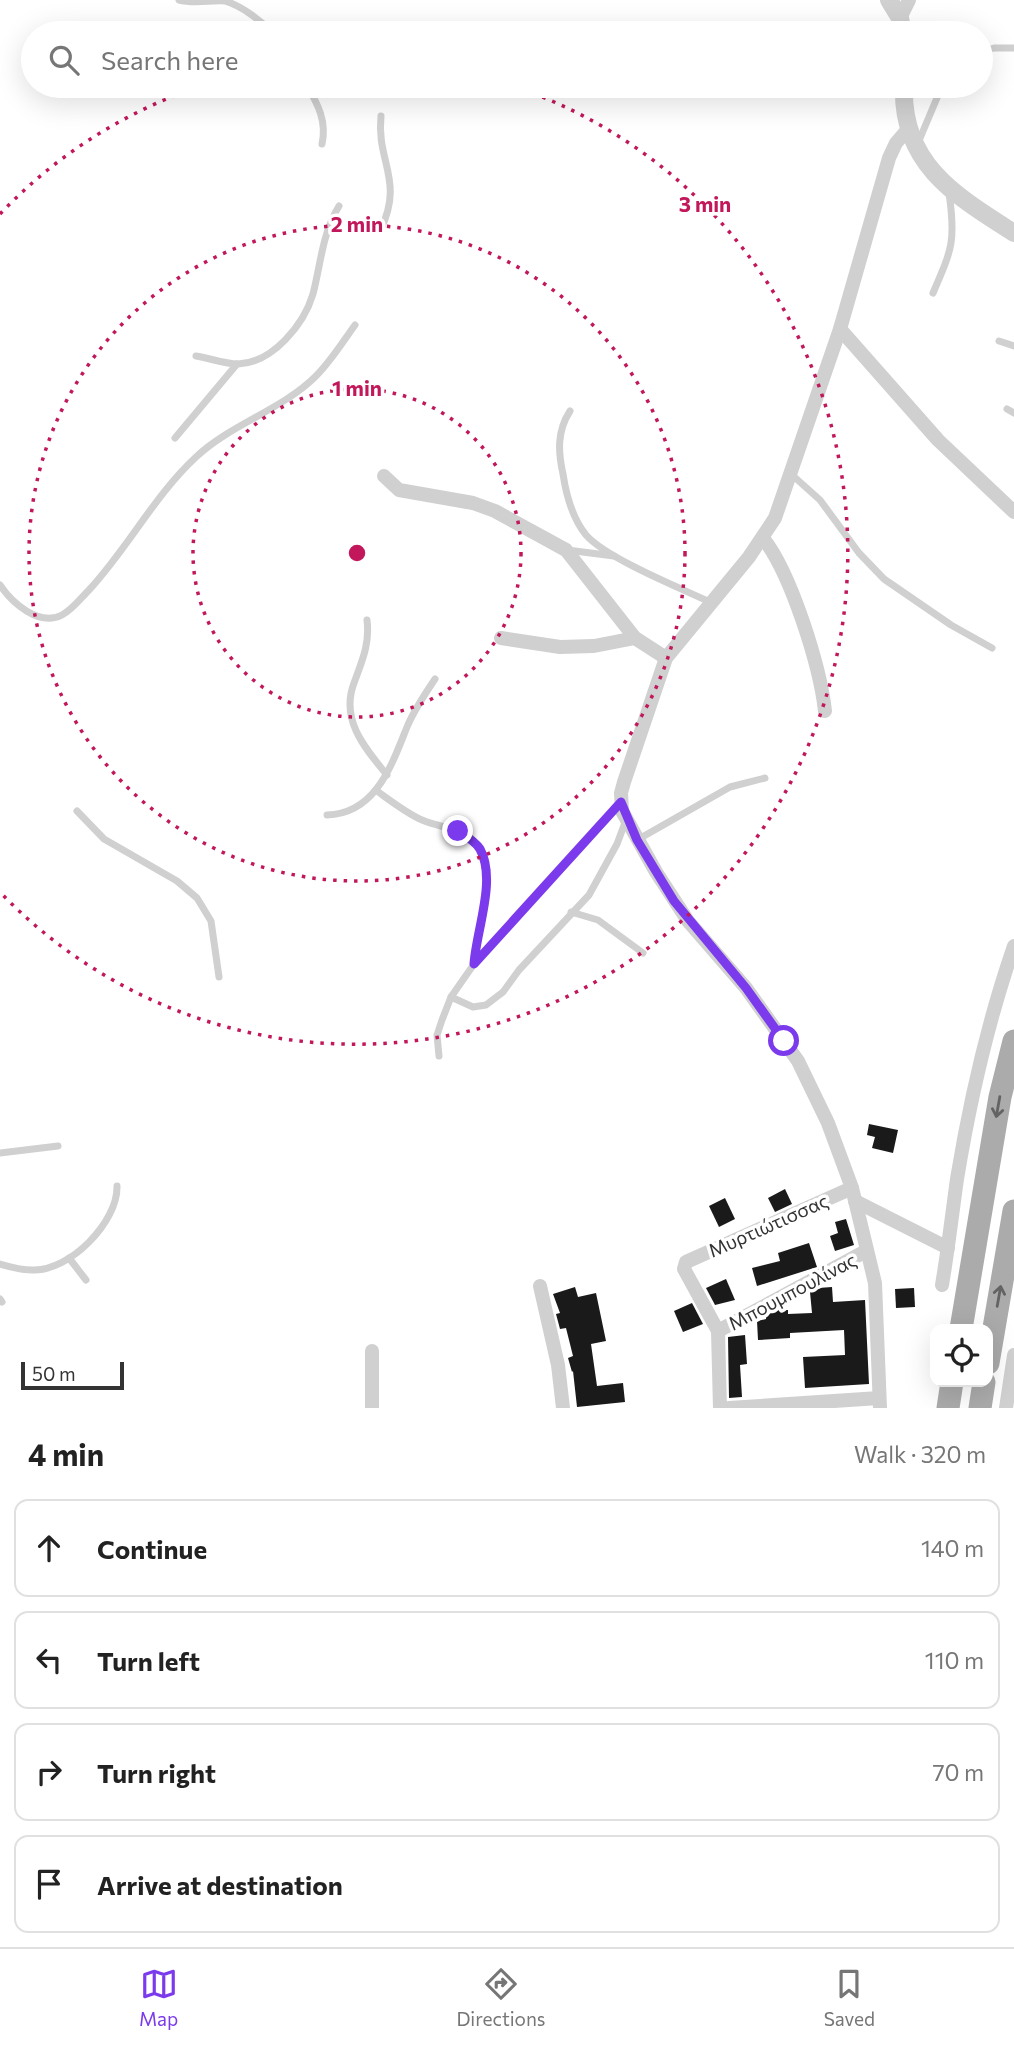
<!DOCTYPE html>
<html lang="en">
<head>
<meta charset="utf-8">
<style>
  :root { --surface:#fff; --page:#f2f2f2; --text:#222; --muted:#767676; --line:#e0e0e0; --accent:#7c3aed }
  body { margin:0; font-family:Commissioner,sans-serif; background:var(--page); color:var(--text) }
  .controls { position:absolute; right:21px; bottom:21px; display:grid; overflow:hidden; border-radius:14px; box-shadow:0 7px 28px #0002 }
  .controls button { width:63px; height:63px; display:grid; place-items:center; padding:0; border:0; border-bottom:2px solid var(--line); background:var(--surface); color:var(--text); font:35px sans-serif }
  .scale { position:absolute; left:21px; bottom:18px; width:103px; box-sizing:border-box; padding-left:7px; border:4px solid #333; border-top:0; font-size:19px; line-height:24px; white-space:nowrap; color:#333; -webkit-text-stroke:5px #fff; paint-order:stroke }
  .stop { position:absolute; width:21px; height:21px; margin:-16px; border:5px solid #7c3aed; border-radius:50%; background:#fff }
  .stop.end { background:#7c3aed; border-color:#fff; box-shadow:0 2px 7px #0008 }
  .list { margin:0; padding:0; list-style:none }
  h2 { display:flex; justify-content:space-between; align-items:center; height:91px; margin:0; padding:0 28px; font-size:30px }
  h2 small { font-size:23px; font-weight:400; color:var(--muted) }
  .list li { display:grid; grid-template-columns:46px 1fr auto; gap:21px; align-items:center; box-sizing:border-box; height:98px; margin:0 14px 14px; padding:0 14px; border:2px solid var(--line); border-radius:14px }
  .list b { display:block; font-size:26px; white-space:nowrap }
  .list em { font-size:23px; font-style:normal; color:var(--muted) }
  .icon { flex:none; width:38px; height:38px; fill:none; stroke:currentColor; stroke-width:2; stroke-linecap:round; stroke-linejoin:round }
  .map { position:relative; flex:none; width:1014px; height:1408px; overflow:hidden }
  .search { position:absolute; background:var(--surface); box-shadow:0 7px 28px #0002; left:21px; right:21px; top:21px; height:77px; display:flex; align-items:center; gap:18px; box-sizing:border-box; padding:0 24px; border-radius:38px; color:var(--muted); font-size:26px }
  .sheet { height:539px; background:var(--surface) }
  nav { display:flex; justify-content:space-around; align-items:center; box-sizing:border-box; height:98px; border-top:2px solid var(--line); background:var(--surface); font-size:19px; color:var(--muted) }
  nav a { display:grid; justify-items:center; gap:4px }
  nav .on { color:var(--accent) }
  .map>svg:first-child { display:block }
  .building { fill:#1a1a1a }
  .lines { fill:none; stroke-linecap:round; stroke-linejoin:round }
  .service { stroke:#d0d0d0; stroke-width:7 }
  .minor { stroke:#d0d0d0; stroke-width:14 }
  .tertiary { stroke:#d0d0d0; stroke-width:18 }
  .primary { stroke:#ababab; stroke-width:23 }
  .oneway { stroke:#636363 }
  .route { stroke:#7c3aed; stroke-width:9 }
  .ring { fill:none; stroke:#c2185b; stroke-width:3.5; stroke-dasharray:3.5 7 }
  .labels { text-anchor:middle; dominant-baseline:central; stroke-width:7; stroke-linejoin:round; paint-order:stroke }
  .street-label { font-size:19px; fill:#333; stroke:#fff }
  .centre { fill:#c2185b; stroke:#fff; stroke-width:3.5 }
  .ring-label { font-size:21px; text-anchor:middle; font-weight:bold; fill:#c2185b; stroke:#fff; stroke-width:7; stroke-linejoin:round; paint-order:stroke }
</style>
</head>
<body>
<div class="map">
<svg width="1014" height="1408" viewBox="0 0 1014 1408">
  <rect width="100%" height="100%" fill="#fff"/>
  <!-- building -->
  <g class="building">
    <path d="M869,1124L898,1130L893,1153L872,1148L875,1137L867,1135Z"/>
    <path d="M785,1189L792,1204L775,1212L768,1198Z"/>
    <path d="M725,1198L735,1219L719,1227L709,1206Z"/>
    <path d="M846,1219L854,1245L835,1251L830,1236L838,1233L835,1222Z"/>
    <path d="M809,1243L817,1267L757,1286L752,1268L780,1261L778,1253Z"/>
    <path d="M726,1279L735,1300L715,1305L706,1288Z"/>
    <path d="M575,1287L578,1297L596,1293L606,1341L591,1344L597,1386L623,1383L625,1402L577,1407L573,1371L572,1372L568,1358L573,1356L566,1328L560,1329L556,1314L560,1313L553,1294Z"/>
    <path d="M832,1287L833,1302L865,1300L869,1384L805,1388L803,1357L845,1355L844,1330L790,1333V1338L758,1340L757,1321L766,1319V1316L776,1310H788V1314L812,1313L810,1292L818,1288Z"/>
    <path d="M914,1288L915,1307L896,1308L895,1289Z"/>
    <path d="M692,1303L703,1324L683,1332L674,1311Z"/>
    <path d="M745,1335L747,1364L740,1365L742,1397L729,1398L728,1337Z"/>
  </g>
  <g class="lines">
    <!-- service -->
    <g class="service">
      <path d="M179,0C194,4 210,0 225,1C242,6 261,21 273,33"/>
      <path d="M981,52L994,48H1013"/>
      <path d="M307,86C318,104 327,122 322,144"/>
      <path d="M918,143L942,86"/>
      <path d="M380,231C405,180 376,162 381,116"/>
      <path d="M933,293C952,249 956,241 949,193"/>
      <path d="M999,341L1014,346"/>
      <path d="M196,356C209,358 225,364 238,364C273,363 304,324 313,294C321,263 322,234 339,206"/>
      <path d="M1007,409L1014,413"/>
      <path d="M570,411C557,431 558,452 563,474C566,494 573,519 586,535C606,558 680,588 710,602"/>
      <path d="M175,438L237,364"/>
      <path d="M791,474L820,500L859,553L884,579L951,625L992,648"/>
      <path d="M567,550L614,556"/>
      <path d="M0,585C12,603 39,627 62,615C72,610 81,598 89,590C128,548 154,496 196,457C231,424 282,410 316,376C331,361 342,343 355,325"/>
      <path d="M367,620C370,644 362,661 354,683C340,720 365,748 387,775"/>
      <path d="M377,791C391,801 406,813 422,820C434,825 447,827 458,831C484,841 488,870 486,895C484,918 476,940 474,963"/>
      <path d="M77,811L104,839L177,881L197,898L211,921L219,977"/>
      <path d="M327,815C376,814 392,764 407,727C414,710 425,694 435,679"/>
      <path d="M637,840L730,787L765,778"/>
      <path d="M571,912L598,920L643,953"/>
      <path d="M451,997L473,1007L486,1005L503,992L519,970L589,895L617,844L626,820"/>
      <path d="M439,1056L437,1035L442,1020L451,997L474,964L621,802"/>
      <path d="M0,1153L58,1146"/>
      <path d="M69,1258L86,1280"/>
      <path d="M0,1264C10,1267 22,1270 33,1270C70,1271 118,1222 117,1186"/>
      <path d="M0,1299L2,1302"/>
    </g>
    <!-- minor -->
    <g class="minor">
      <path d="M900,18L909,0"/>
      <path d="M840,329L938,440L1014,512"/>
      <path d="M384,476L399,490L473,503L495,511L566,550L635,638L666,658"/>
      <path d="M763,538C791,573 820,666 825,711"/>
      <path d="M501,638L560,647L594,646L635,638"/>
      <path d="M855,1201L948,1248"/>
      <path d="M942,1285C948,1250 952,1215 957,1179C970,1100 988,1021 1014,946"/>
      <path d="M540,1286L558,1365L563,1408"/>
      <path d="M718,1331L866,1251"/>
      <path d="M372,1408V1351"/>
      <path d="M720,1408L718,1331L684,1269L686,1262L852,1188"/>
      <path d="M729,1408L879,1398"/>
      <path d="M880,1408L875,1283L852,1188L828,1123L798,1061L746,988L688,921L656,872L622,811L621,793L624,782L666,658L749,557L775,518L840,329L889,158L896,143L909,128"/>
      <path d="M1006,1408L1014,1355"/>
    </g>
    <!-- tertiary -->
    <g class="tertiary">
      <path d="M889,0L900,18L903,33"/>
      <path d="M904,86C901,164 956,196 1014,233"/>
    </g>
    <!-- primary -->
    <g class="primary">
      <path d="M961,1329L1000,1097L1014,1041"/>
      <path d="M988,1363L1014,1211"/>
      <path d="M948,1408L952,1382"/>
      <path d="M980,1408L984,1382"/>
    </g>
  </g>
  <!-- one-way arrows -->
  <defs><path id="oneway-shaft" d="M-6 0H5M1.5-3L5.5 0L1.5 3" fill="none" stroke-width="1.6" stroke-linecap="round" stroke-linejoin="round" transform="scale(1.75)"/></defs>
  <g class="oneway">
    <use href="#oneway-shaft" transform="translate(998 1107) rotate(100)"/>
    <use href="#oneway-shaft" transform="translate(999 1296) rotate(-80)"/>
  </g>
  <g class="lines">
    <!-- route -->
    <path class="route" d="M458,831C466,836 475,841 480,849C497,880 476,931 474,964L621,802L637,840L674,901L746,988L784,1041"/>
  </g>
  <!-- distance rings -->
  <g class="ring">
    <circle cx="357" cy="553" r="164"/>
    <circle cx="357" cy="553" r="328"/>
    <path d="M0 214A492 492 0 0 1 201 86M513 86A492 492 0 1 1 0 892"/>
  </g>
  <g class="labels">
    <!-- street labels -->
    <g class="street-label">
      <text transform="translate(768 1225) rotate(-24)">Μυρτιώτισσας</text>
      <text transform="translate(792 1291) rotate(-28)">Μπουμπουλίνας</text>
    </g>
  </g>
  <circle cx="357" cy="553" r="10" class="centre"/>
  <g class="ring-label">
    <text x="705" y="212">3 min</text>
    <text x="357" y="232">2 min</text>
    <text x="357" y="396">1 min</text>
  </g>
</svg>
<div class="controls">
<button><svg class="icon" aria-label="locate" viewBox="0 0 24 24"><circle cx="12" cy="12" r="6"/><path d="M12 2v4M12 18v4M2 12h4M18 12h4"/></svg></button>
</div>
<div class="scale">50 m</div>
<div class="stop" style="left:784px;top:1041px"></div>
<div class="stop end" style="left:458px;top:831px"></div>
<div class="search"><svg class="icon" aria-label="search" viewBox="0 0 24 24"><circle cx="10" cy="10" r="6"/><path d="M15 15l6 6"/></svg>Search here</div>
</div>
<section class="sheet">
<h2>4 min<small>Walk · 320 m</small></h2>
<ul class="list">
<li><svg class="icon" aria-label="ahead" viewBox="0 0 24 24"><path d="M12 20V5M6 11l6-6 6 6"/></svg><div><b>Continue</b></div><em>140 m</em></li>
<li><svg class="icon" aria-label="left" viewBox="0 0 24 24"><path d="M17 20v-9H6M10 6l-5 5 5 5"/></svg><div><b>Turn left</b></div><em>110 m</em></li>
<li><svg class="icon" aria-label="right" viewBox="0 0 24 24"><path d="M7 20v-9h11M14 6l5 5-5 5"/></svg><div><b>Turn right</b></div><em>70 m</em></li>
<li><svg class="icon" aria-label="arrive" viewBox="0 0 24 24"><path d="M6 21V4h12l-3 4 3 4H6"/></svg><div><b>Arrive at destination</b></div></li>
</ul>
</section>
<nav>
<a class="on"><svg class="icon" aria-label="map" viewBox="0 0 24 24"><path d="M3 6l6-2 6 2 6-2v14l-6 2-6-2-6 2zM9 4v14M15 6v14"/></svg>Map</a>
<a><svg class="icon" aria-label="directions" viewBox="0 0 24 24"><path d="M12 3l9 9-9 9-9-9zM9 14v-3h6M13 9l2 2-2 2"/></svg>Directions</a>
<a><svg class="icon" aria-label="saved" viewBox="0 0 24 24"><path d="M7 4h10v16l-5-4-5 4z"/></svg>Saved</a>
</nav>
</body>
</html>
